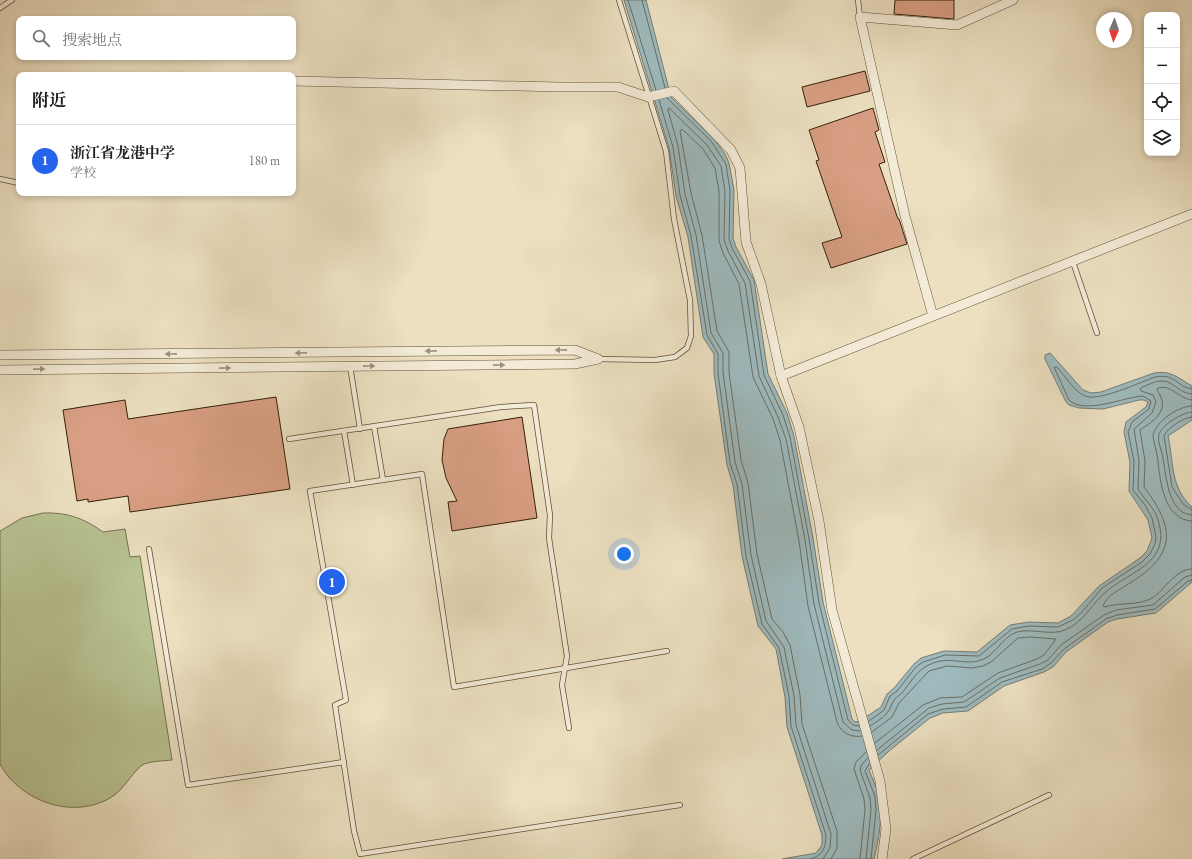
<!DOCTYPE html>
<html lang="zh">
<head>
<meta charset="utf-8">
<style>
  :root { --surface:#fff; --page:#f2f2f2; --text:#222; --muted:#767676; --line:#e0e0e0; --accent:#2563eb }
  body { margin:0; font-family:"EB Garamond","Noto Serif SC",serif; background:var(--page); color:var(--text) }
  .controls { position:absolute; right:12px; top:12px; display:grid; overflow:hidden; border-radius:8px; box-shadow:0 2px 6px #0003 }
  .controls button { width:36px; height:36px; display:grid; place-items:center; padding:0; border:0; border-bottom:1px solid var(--line); background:var(--surface); color:var(--text); font:20px sans-serif }
  .compass { position:absolute; left:1096px; top:12px; width:36px; height:36px; border-radius:50%; background:var(--surface); box-shadow:0 2px 6px #0003; rotate:183deg }
  .you { position:absolute; left:624px; top:554px; width:14px; height:14px; margin:-10px; border:3px solid #fff; border-radius:50%; background:#1a73e8; box-shadow:0 0 0 6px #1a73e833 }
  .badge { display:grid; place-items:center; width:26px; height:26px; border-radius:50%; background:var(--accent); color:#fff; font-size:13px; font-weight:700 }
  .pin { position:absolute; translate:-50% -50%; border:2px solid #fff; box-shadow:0 1px 4px #0006 }
  .list { margin:0; padding:0; list-style:none }
  h2 { display:flex; justify-content:space-between; align-items:center; height:52px; margin:0; padding:0 16px; font-size:17px }
  h2 small { font-size:13px; font-weight:400; color:var(--muted) }
  .list li { display:grid; grid-template-columns:26px 1fr auto; gap:12px; align-items:center; box-sizing:border-box; height:72px; padding:0 16px; border-top:1px solid var(--line) }
  .list b { display:block; font-size:15px; white-space:nowrap }
  .list p { margin:0; font-size:13px; white-space:nowrap; color:var(--muted) }
  .list em { font-size:13px; font-style:normal; color:var(--muted) }
  .icon { flex:none; width:22px; height:22px; fill:none; stroke:currentColor; stroke-width:2; stroke-linecap:round; stroke-linejoin:round }
  .map { position:relative; flex:none; width:1192px; height:859px; overflow:hidden }
  .search { position:absolute; background:var(--surface); box-shadow:0 2px 6px #0003; left:16px; top:16px; width:280px; height:44px; display:flex; align-items:center; gap:10px; box-sizing:border-box; padding:0 14px; border-radius:8px; color:var(--muted); font-size:15px }
  .panel { position:absolute; background:var(--surface); box-shadow:0 2px 6px #0003; left:16px; top:72px; width:280px; height:124px; border-radius:8px }
  .map>svg:first-child { display:block }
  .green { fill:#b8c292; stroke:#76724e }
  .water { fill:#9ebabe; stroke:#737d76 }
  .lines { fill:none; stroke-linecap:round; stroke-linejoin:round }
  .shore { stroke:#686e64; stroke-width:1 }
  .building { fill:#d89e83; stroke:#332109 }
  .lane-casing { stroke:#615137; stroke-width:6 }
  .street-casing { stroke:#615137; stroke-width:10 }
  .lane { stroke:#f3ebd7; stroke-width:4.5 }
  .street { stroke:#f3ebd7; stroke-width:9 }
  .oneway { fill:#9d907a }
</style>
</head>
<body>
<div class="map">
<svg width="1192" height="859" viewBox="0 0 1192 859">
  <rect width="100%" height="100%" fill="#ece0c1"/>
  <filter id="stains"><feTurbulence type="fractalNoise" baseFrequency=".005" numOctaves="4"/><feColorMatrix values="0 0 0 0 .2 0 0 0 0 .09 0 0 0 0 .02 0 0 0 .5 -.17"/></filter>
  <radialGradient id="worn" r=".72"><stop offset=".6" stop-color="#630" stop-opacity="0"/><stop offset="1" stop-color="#630" stop-opacity=".3"/></radialGradient>
  <!-- green -->
  <path class="green" d="M43,513C66,512 84,518 103,532L125,529L130,557L140,556L172,760C164,761 149,761 142,765C130,775 124,790 110,798C72,820 20,801 0,764V531L22,518Z"/>
  <!-- water -->
  <path class="water" d="M624,0H646L671,97L714,139L725,154L729,163L734,190L733,238L736,247L754,280L768,374L787,413L794,436L813,538L823,602L852,719L855,722L860,721L881,707L887,694L894,688L914,664L921,658L944,651L977,652L1010,625L1029,622L1058,623L1071,616L1099,586L1140,558L1147,551L1152,538L1148,520L1129,491L1130,462L1124,432L1126,422L1146,407L1148,402L1144,400H1139L1103,409L1079,408L1069,405L1066,402L1045,359V355L1050,353L1083,390L1091,393L1101,392L1154,373C1171,370 1178,378 1192,386V420L1168,436C1174,463 1170,487 1192,507V582L1156,613L1117,619L1108,622L1066,652L1053,667L1044,672L1004,686L968,711L943,713L930,718L889,751L869,770C872,778 877,788 879,796C883,816 879,839 874,859H782L816,853L822,845V835L787,727L785,697L776,649L758,626L742,556L733,485L727,465L714,373V354L703,337L688,237L676,196L669,148Z"/>
  <g class="lines">
    <!-- shore -->
    <g class="shore">
      <path d="M628,0L656,90"/>
      <path d="M642,0L665,88"/>
      <path d="M667,98L711,141L726,164L730,191L729,239L732,248L750,281L764,375L783,415L790,437L809,539L819,603L848,720L853,725L859,726"/>
      <path d="M659,100L673,147L680,195L691,236L707,335L718,354V373L730,463L737,484L746,556L762,624L779,648L789,696L791,726L826,835C826,847 823,856 810,859"/>
      <path d="M1192,400C1179,399 1169,382 1157,389C1158,392 1161,396 1162,400C1165,415 1150,423 1140,430L1145,461L1144,487C1175,528 1177,554 1130,583C1121,589 1107,595 1103,606L1105,607C1119,602 1139,606 1152,598C1165,590 1175,569 1192,569"/>
      <path d="M1192,406C1178,406 1155,422 1153,436C1154,444 1157,452 1158,461C1160,481 1164,520 1192,521"/>
      <path d="M1192,412C1183,412 1162,425 1159,434C1157,441 1162,451 1163,458C1166,475 1168,514 1192,515"/>
      <path d="M1192,417C1183,418 1167,428 1164,436L1172,487L1183,504L1192,510"/>
      <path d="M869,721L884,710L890,696L897,691L916,667L923,662L945,655L979,656L1012,629L1029,626L1058,627L1073,620L1082,612L1102,588L1142,562L1150,554L1155,544L1156,537L1152,518L1145,505L1133,490L1134,461L1128,432L1132,422L1149,409L1151,401L1143,396C1124,397 1085,415 1069,400L1054,367H1057C1065,376 1074,391 1085,396C1098,402 1141,382 1155,377C1176,373 1176,387 1192,389"/>
      <path d="M870,726C876,722 883,718 887,713C891,709 891,704 894,700C896,697 899,696 901,694C909,685 915,673 925,667C947,654 959,665 978,661C995,658 1001,637 1017,632C1033,628 1050,636 1065,630C1084,622 1092,603 1107,591C1134,569 1173,562 1157,517C1153,506 1144,499 1138,489L1139,461L1134,429L1152,413L1156,402L1153,395L1141,391L1140,389C1143,386 1148,385 1152,383C1173,375 1175,393 1192,394"/>
      <path d="M872,732L892,717L899,703L929,671L947,666L972,668L983,666L991,662L1018,638L1030,637L1056,639L1044,655L1037,659L998,673L962,697L940,698L923,705L875,743"/>
      <path d="M877,750L929,708L942,704L964,702L1000,678L1040,664L1048,660L1061,645L1104,615L1116,610L1153,605L1185,577L1192,575"/>
      <path d="M878,755L928,714L943,709L966,707L1002,682L1042,669L1051,663L1064,649L1106,619L1117,615L1155,609L1188,581L1192,580"/>
      <path d="M869,764L865,771L875,796L876,810L871,859"/>
      <path d="M823,859L830,848L831,834L796,725L794,696L784,647L766,621L751,555L742,484L735,462L723,372V353L711,333L696,235L685,194L678,146L668,110L669,108L707,145L721,166L725,191L724,240L728,251L745,283L759,376L778,417L786,439L805,540L814,604L843,722L852,730L860,731"/>
      <path d="M831,859L837,848V831L802,724L800,695L790,645L783,632L772,619L757,554L748,483L741,460L729,372V352L717,331L702,235L691,193L680,131L682,129L703,149L715,168L719,191V241L723,253L739,284L753,377L773,419L780,440L799,541L808,606L837,722C841,733 851,738 862,736"/>
      <path d="M860,859L865,810L864,799L854,769L856,762L866,752"/>
      <path d="M866,859L871,810L870,798L860,770L862,764L868,758"/>
    </g>
  </g>
  <!-- building -->
  <g class="building">
    <path d="M895,0H954V19L894,14Z"/>
    <path d="M865,71L870,91L807,107L802,87Z"/>
    <path d="M873,108L879,130L875,132L885,162L879,164L898,219H899L907,244L831,268L822,243L842,237L816,161L819,160L809,130Z"/>
    <path d="M276,397L290,489L130,512L128,496L88,502V499L77,501L63,410L125,400L128,419Z"/>
    <path d="M522,417L537,518L452,531L448,502L457,501L446,478L442,460L444,439L448,429Z"/>
  </g>
  <g class="lines">
    <!-- lane casing -->
    <g class="lane-casing">
      <g id="lane">
        <path d="M858,0L860,17"/>
        <path d="M0,8L12,0"/>
        <path d="M0,179L19,183"/>
        <path d="M1073,262L1097,333"/>
        <path d="M598,359L655,360L675,357L687,348L691,336L690,300L674,219L666,151L619,0"/>
        <path d="M350,366L360,429"/>
        <path d="M374,426L383,480"/>
        <path d="M344,431L353,485"/>
        <path d="M289,439L501,407L534,405L550,515L549,538L567,656L562,685L569,728"/>
        <path d="M149,549L188,785L344,762"/>
        <path d="M667,651L454,687L422,474L310,491L346,700L335,705L354,831L360,854L680,805"/>
        <path d="M913,859L1049,795"/>
      </g>
    </g>
    <!-- street casing -->
    <g class="street-casing">
      <g id="street">
        <path d="M293,81L560,87H618L648,97L674,91L731,150L740,168L746,242L761,284L781,376L799,427L819,521L832,610L880,781L886,829L882,859"/>
        <path d="M933,316L905,216L860,17L957,25L1013,0"/>
        <path d="M0,355L575,350L598,359"/>
        <path d="M0,370L575,364L598,359"/>
        <path d="M781,376L1192,214"/>
      </g>
    </g>
    <!-- lane -->
    <use href="#lane" class="lane"/>
    <!-- street -->
    <use href="#street" class="street"/>
  </g>
  <!-- one-way arrows -->
  <defs><path id="oneway-solid" d="M-6-.8H1V-3.2L6.5 0L1 3.2V.8H-6Z"/></defs>
  <g class="oneway">
    <use href="#oneway-solid" transform="translate(561 350) rotate(179)"/>
    <use href="#oneway-solid" transform="translate(431 351) rotate(179)"/>
    <use href="#oneway-solid" transform="translate(301 353) rotate(179)"/>
    <use href="#oneway-solid" transform="translate(171 354) rotate(179)"/>
    <use href="#oneway-solid" transform="translate(499 365) rotate(-1)"/>
    <use href="#oneway-solid" transform="translate(369 366) rotate(-1)"/>
    <use href="#oneway-solid" transform="translate(225 368) rotate(-1)"/>
    <use href="#oneway-solid" transform="translate(39 369) rotate(-1)"/>
  </g>
  <rect width="100%" height="100%" filter="url(#stains)"/>
  <rect width="100%" height="100%" fill="url(#worn)"/>
</svg>
<div class="controls">
<button>+</button>
<button>−</button>
<button><svg class="icon" aria-label="locate" viewBox="0 0 24 24"><circle cx="12" cy="12" r="6"/><path d="M12 2v4M12 18v4M2 12h4M18 12h4"/></svg></button>
<button><svg class="icon" aria-label="layers" viewBox="0 0 24 24"><path d="M12 4l9 5-9 5-9-5zM3 14l9 5 9-5"/></svg></button>
</div>
<svg class="compass" viewBox="-18 -18 36 36"><path d="M0-13l5 13h-10z" fill="#e53935"/><path d="M0 13l5-13h-10z" fill="#767676"/></svg>
<div class="you"></div>
<div class="pin badge" style="left:332px;top:582px">1</div>
<div class="search"><svg class="icon" aria-label="search" viewBox="0 0 24 24"><circle cx="10" cy="10" r="6"/><path d="M15 15l6 6"/></svg>搜索地点</div>
<section class="panel">
<h2>附近<small></small></h2>
<ul class="list">
<li><span class="badge">1</span><div><b>浙江省龙港中学</b><p>学校</p></div><em>180 m</em></li>
</ul>
</section>
</div>
</body>
</html>
